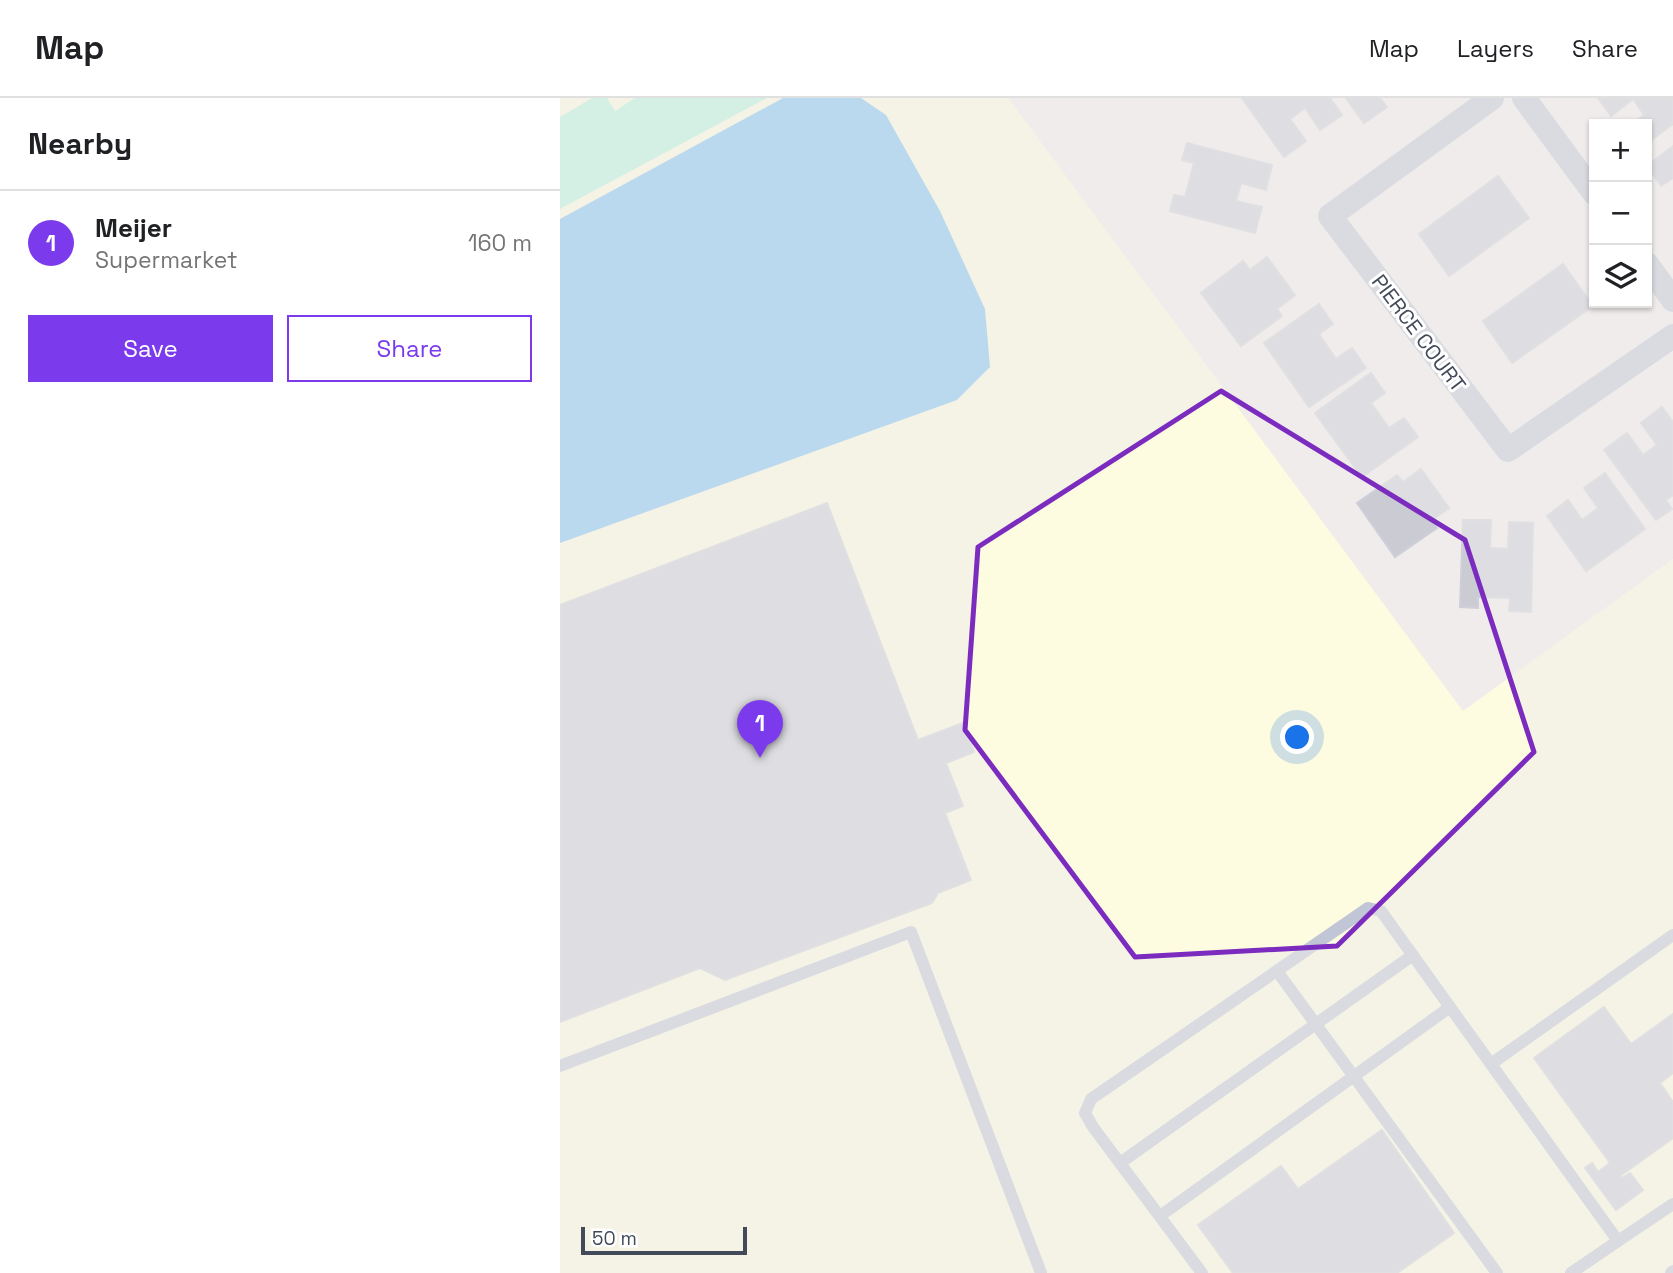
<!DOCTYPE html>
<html lang="en">
<head>
<meta charset="utf-8">
<style>
  :root { --surface:#fff; --page:#f6f6f6; --text:#202124; --muted:#757577; --line:#e0e0e0; --accent:#7c3aed }
  body { margin:0; font-family:"Space Grotesk",sans-serif; background:var(--page); color:var(--text) }
  .controls { position:absolute; right:21px; top:21px; display:grid; overflow:hidden; border-radius:0px; box-shadow:0 2px 5px #0004 }
  .controls button { width:63px; height:63px; display:grid; place-items:center; padding:0; border:0; border-bottom:2px solid var(--line); background:var(--surface); color:var(--text); font:35px sans-serif }
  .scale { position:absolute; left:21px; bottom:18px; width:166px; box-sizing:border-box; padding-left:7px; border:4px solid #424a5a; border-top:0; font-size:19px; line-height:24px; white-space:nowrap; color:#424a5a; -webkit-text-stroke:5px #fff; paint-order:stroke }
  .you { position:absolute; left:738px; top:640px; width:24px; height:24px; margin:-18px; border:5px solid #fff; border-radius:50%; background:#1a73e8; box-shadow:0 0 0 10px #1a73e833 }
  .badge { display:grid; place-items:center; width:46px; height:46px; border-radius:50%; background:var(--accent); color:#fff; font-size:23px; font-weight:700 }
  .pin { position:absolute; translate:-50% -58px; filter:drop-shadow(0 2px 4px #0008) }
  .pin::after { content:''; position:absolute; top:37px; width:24px; height:21px; background:inherit; clip-path:polygon(0 0,100% 0,50% 100%) }
  .list { margin:0; padding:0; list-style:none }
  h2 { display:flex; justify-content:space-between; align-items:center; height:91px; margin:0; padding:0 28px; font-size:30px }
  h2 small { font-size:23px; font-weight:400; color:var(--muted) }
  .list li { display:grid; grid-template-columns:46px 1fr auto; gap:21px; align-items:center; box-sizing:border-box; height:105px; padding:0 28px; border-top:2px solid var(--line) }
  .list b { display:block; font-size:26px; white-space:nowrap }
  .list p { margin:0; font-size:23px; white-space:nowrap; color:var(--muted) }
  .list em { font-size:23px; font-style:normal; color:var(--muted) }
  .actions { display:flex; gap:14px; padding:21px 28px }
  .actions a { flex:1; padding:16px 0; border:2px solid var(--accent); border-radius:0px; text-align:center; font-size:24px; color:var(--accent) }
  .actions .main { background:var(--accent); color:#fff }
  .icon { flex:none; width:38px; height:38px; fill:none; stroke:currentColor; stroke-width:2; stroke-linecap:round; stroke-linejoin:round }
  .map { position:relative; flex:none; width:1113px; height:1175px; overflow:hidden }
  header { display:flex; align-items:center; gap:42px; box-sizing:border-box; height:98px; padding:0 35px; background:var(--surface); border-bottom:2px solid var(--line) }
  header strong { font-size:33px }
  nav { display:flex; gap:38px; margin-inline-start:auto; font-size:24px }
  main { display:flex }
  aside { flex:1; background:var(--surface) }
  .map>svg:first-child { display:block }
  .commercial { fill:#fdfbe0 }
  .green { fill:#b4f2d9 }
  .water { fill:#7dc0f2 }
  .building { fill:#cbcbd4; stroke:#cecfd8; stroke-width:2 }
  .lines { fill:none; stroke-linecap:round; stroke-linejoin:round }
  .service { stroke:#c0c6d5; stroke-width:12 }
  .minor { stroke:#c0c6d5; stroke-width:24 }
  .marked { fill:none; stroke:#7b2cbf; stroke-width:5; stroke-linejoin:round }
  .labels { text-anchor:middle; dominant-baseline:central; stroke-width:6; stroke-linejoin:round; paint-order:stroke }
  .street-label { font-size:21px; fill:#424a5a; stroke:#fff }
</style>
</head>
<body>
<header>
<strong>Map</strong>
<nav><a>Map</a><a>Layers</a><a>Share</a></nav>
</header>
<main>
<aside>
<h2>Nearby<small></small></h2>
<ul class="list">
<li><span class="badge">1</span><div><b>Meijer</b><p>Supermarket</p></div><em>160 m</em></li>
</ul>
<div class="actions"><a class="main">Save</a><a>Share</a></div>
</aside>
<div class="map">
<svg width="1113" height="1175" viewBox="0 0 1113 1175">
  <rect width="100%" height="100%" fill="#efeceb"/>
  <!-- commercial -->
  <path class="commercial" d="M0,0H448L903,613L1113,461V1175H0Z"/>
  <!-- green -->
  <path class="green" d="M32,0H47L55,13L75,0H207L0,111V19Z"/>
  <!-- water -->
  <path class="water" d="M223,0H301L326,17L380,113L425,211L430,269L397,302L0,445V121Z"/>
  <!-- building -->
  <g class="building">
    <path d="M682,0H770L782,17L760,32L745,10L730,21L746,43L724,59Z"/>
    <path d="M786,0H820L827,9L804,25Z"/>
    <path d="M1038,0H1113V26L1087,45V26H1072L1084,17L1073,1L1051,18Z"/>
    <path d="M627,45L712,67L706,92L681,85L676,103L702,109L695,135L610,113L614,97L625,99L634,65L622,62Z"/>
    <path d="M1113,48V80L1101,88L1087,68Z"/>
    <path d="M938,78L969,120L889,178L859,136Z"/>
    <path d="M707,159L735,197L717,211L722,218L681,248L641,195L683,163L690,172Z"/>
    <path d="M1003,166L1033,208L952,265L923,223Z"/>
    <path d="M759,206L773,226L759,236L776,261L792,250L806,270L749,309L704,245Z"/>
    <path d="M811,275L825,295L811,305L829,330L844,320L858,339L802,379L755,315Z"/>
    <path d="M1102,309L1113,324V397L1106,402L1112,411L1096,422L1044,352L1067,335L1083,357L1097,347L1081,325Z"/>
    <path d="M861,371L889,410L872,422L877,430L835,459L797,405L837,377L843,384Z"/>
    <path d="M1045,375L1085,431L1026,473L987,418L1008,402L1022,422L1038,410L1024,390Z"/>
    <path d="M267,405L358,642L403,625L414,654L386,665L403,708L385,715L411,782L378,795L372,805L165,882L140,870L0,924V507Z"/>
    <path d="M903,422H931L930,450L948,451L949,424L973,425L971,514L949,513L950,500L918,499V510L900,509Z"/>
    <path d="M1044,909L1071,946L1113,916V975L1100,985L1113,1004V1040L1060,1078L1062,1080L1070,1075L1083,1092L1056,1112L1025,1070L1032,1065L1038,1074L1050,1065L974,960Z"/>
    <path d="M822,1032L894,1135L837,1175H673L638,1127L721,1068L738,1091Z"/>
  </g>
  <g class="lines">
    <!-- service -->
    <g class="service">
      <path d="M717,873L937,1175"/>
      <path d="M931,966L1113,837"/>
      <path d="M0,968L351,834L481,1175"/>
      <path d="M560,1065L853,857"/>
      <path d="M600,1118L890,909"/>
      <path d="M1058,1143L1113,1106"/>
      <path d="M642,1175L533,1029L525,1015L531,1001L808,810L821,813L1058,1143L1011,1175"/>
      <path d="M1111,1175L1113,1173"/>
    </g>
    <!-- minor -->
    <g class="minor">
      <path d="M932,0L770,118L948,352L1113,238"/>
      <path d="M964,0L1034,95"/>
      <path d="M1087,166L1113,202"/>
    </g>
  </g>
  <!-- marked area -->
  <path d="M0 0H1113V1175H0ZM661,293L905,442L974,654L777,848L575,859L405,632L418,449Z" fill="#efeceb" fill-opacity=".55" fill-rule="evenodd"/>
  <path class="marked" d="M661,293L905,442L974,654L777,848L575,859L405,632L418,449Z"/>
  <g class="labels">
    <!-- street labels -->
    <g class="street-label">
      <text transform="translate(859 235) rotate(53)">PIERCE COURT</text>
    </g>
  </g>
</svg>
<div class="controls">
<button>+</button>
<button>−</button>
<button><svg class="icon" aria-label="layers" viewBox="0 0 24 24"><path d="M12 4l9 5-9 5-9-5zM3 14l9 5 9-5"/></svg></button>
</div>
<div class="scale">50 m</div>
<div class="you"></div>
<div class="pin badge" style="left:200px;top:660px">1</div>
</div>
</main>
</body>
</html>
